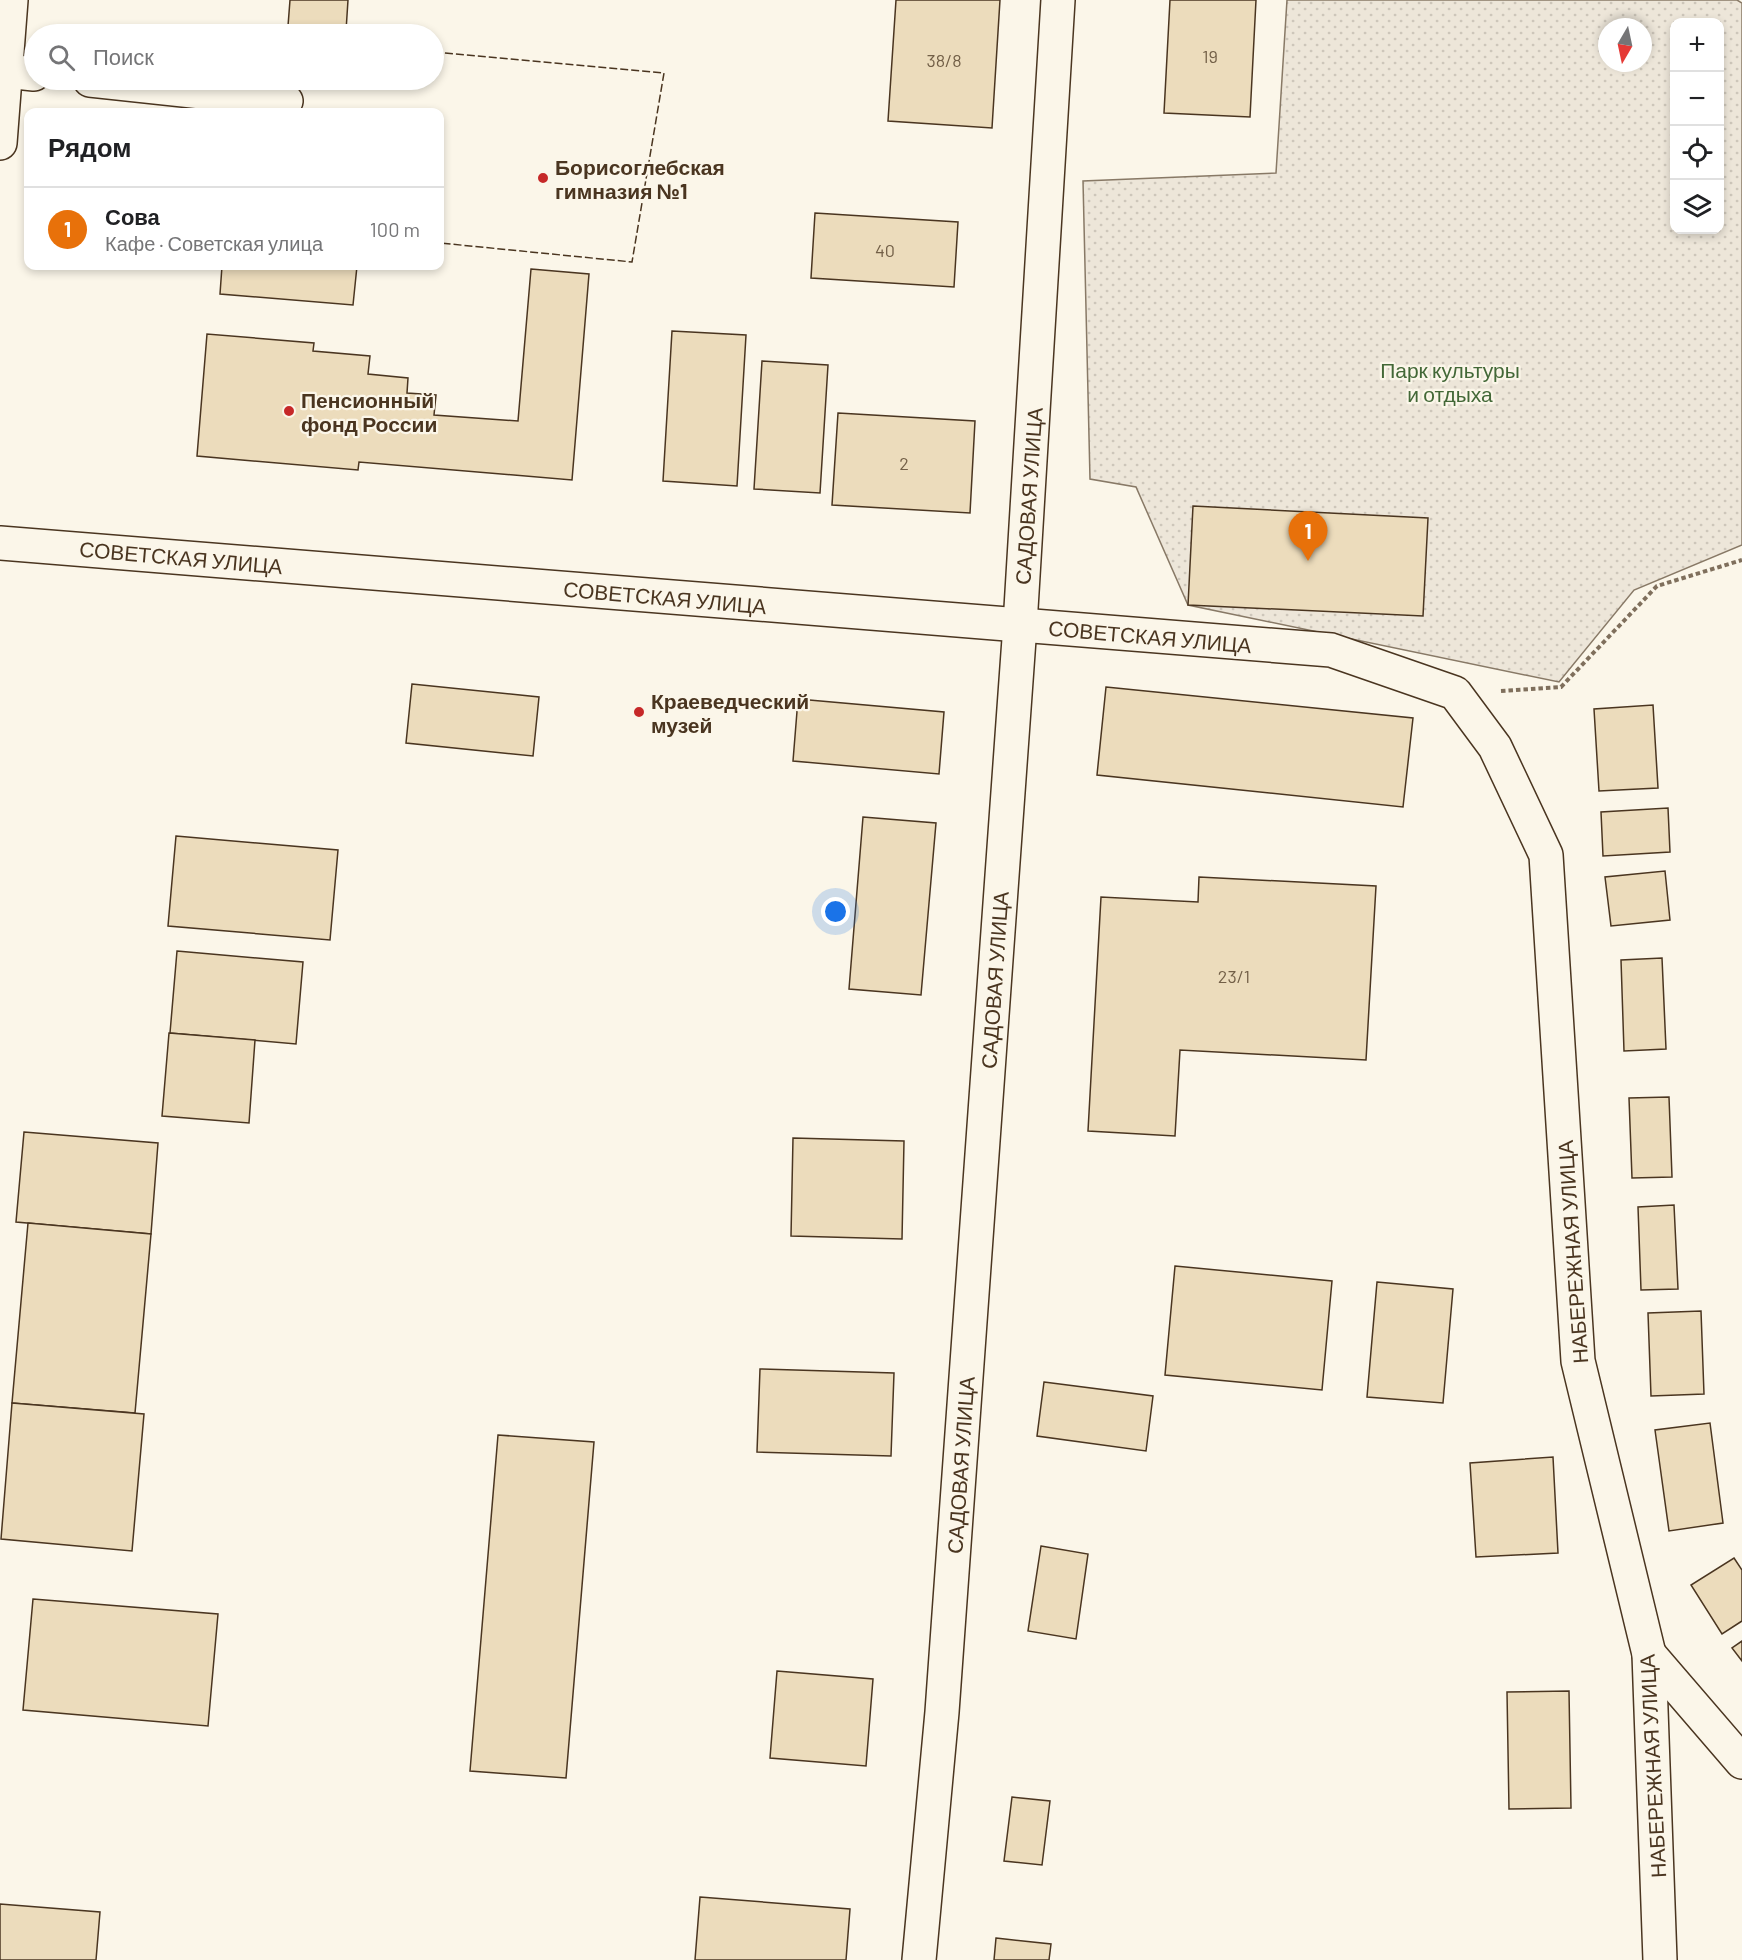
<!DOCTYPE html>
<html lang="ru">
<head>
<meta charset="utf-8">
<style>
  :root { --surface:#fff; --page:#f6f6f6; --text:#202124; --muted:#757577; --line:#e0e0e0; --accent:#111827 }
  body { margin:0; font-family:Barlow,sans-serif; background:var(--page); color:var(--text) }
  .controls { position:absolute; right:18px; top:18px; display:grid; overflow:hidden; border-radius:12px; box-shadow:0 3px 9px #0003 }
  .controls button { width:54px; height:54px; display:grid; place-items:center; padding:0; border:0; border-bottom:2px solid var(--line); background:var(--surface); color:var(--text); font:30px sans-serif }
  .compass { position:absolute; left:1598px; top:18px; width:54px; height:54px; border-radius:50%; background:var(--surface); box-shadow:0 3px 9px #0003; rotate:189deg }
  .you { position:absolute; left:836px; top:912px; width:21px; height:21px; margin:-15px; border:4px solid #fff; border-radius:50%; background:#1a73e8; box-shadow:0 0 0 9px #1a73e833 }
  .badge { display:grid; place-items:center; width:39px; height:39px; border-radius:50%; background:var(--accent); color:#fff; font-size:20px; font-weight:700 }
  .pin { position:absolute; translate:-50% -50px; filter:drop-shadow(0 2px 3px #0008) }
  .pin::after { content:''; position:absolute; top:32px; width:21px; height:18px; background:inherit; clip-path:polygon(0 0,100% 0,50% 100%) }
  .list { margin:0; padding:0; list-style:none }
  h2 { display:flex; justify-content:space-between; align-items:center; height:78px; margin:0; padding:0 24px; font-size:26px }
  h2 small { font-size:20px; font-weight:400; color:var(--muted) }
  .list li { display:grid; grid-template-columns:39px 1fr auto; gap:18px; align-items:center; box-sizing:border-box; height:84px; padding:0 24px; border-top:2px solid var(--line) }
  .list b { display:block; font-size:22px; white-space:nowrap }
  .list p { margin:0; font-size:20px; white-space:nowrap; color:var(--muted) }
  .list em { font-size:20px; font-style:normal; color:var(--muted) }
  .icon { flex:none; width:33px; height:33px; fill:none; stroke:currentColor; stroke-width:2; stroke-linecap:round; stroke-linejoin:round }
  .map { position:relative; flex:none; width:1742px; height:1960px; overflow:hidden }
  .search { position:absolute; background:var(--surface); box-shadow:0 3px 9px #0003; left:24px; top:24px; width:420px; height:66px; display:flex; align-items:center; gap:15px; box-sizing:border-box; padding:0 21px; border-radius:33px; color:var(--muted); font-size:22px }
  .panel { position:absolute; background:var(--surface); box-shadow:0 3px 9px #0003; left:24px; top:108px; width:420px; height:162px; border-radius:12px }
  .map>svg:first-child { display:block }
  .green { fill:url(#green-dots); stroke:#887966; stroke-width:1.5; fill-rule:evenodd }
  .building { fill:#ecdcbc; stroke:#4a3520; stroke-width:1.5 }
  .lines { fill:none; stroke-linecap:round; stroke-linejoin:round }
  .minor-casing { stroke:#4a3520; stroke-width:36 }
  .path { stroke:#7f6f5c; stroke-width:4; stroke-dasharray:4.5 3; stroke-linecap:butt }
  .minor { stroke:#fbf6e9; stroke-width:33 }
  .fence { stroke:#4a3520; stroke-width:1.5; stroke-dasharray:8 3; stroke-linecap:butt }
  .poi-dot { fill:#c62828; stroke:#fbf6e9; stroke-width:2 }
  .labels { text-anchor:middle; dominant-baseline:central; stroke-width:4.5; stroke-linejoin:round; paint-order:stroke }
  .number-label { font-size:18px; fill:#725f47 }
  .poi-label { font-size:21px; font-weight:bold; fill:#4a3520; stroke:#fbf6e9; text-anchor:start }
  .park-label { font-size:21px; fill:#436837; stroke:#fbf6e9 }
  .street-label { font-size:21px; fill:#4a3520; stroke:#fbf6e9 }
</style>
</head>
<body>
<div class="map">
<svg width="1742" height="1960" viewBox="0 0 1742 1960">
  <defs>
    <pattern id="green-dots" width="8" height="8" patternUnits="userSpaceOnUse" patternTransform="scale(1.5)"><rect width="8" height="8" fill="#ede6d9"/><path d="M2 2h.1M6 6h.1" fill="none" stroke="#cdc6ba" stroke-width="1.8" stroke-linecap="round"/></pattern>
  </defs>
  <rect width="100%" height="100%" fill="#fbf6e9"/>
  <!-- green -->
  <path class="green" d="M1287,0H1737L1742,3V545L1634,590L1559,682L1188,605L1136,487L1090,479L1083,181L1276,173ZM1674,22H1720V230H1674ZM1607,27H1643V63H1607Z"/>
  <!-- building -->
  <g class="building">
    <path d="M290,0H348L346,31L288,26Z"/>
    <path d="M896,0H1000L992,128L888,121Z"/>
    <path d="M1170,0H1256L1250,117L1164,113Z"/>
    <path d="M815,213L958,222L954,287L811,278Z"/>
    <path d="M222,266H357L353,305L220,294Z"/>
    <path d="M531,269L589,274L572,480L359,462L358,470L197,456L207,334L314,343L313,351L370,356L368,374L408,378L407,393L436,395L434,415L518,421Z"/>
    <path d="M672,331L746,335L737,486L663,481Z"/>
    <path d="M762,361L828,365L820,493L754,489Z"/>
    <path d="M838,413L975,421L970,513L832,505Z"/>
    <path d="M1193,506L1428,518L1423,616L1188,605Z"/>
    <path d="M412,684L539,697L533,756L406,743Z"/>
    <path d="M1106,687L1413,718L1403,807L1097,775Z"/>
    <path d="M798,699L944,712L939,774L793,761Z"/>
    <path d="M1653,705L1658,788L1599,791L1594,709Z"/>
    <path d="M1668,808L1670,852L1603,856L1601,812Z"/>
    <path d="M863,817L936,823L921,995L849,989Z"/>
    <path d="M176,836L338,850L330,940L168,926Z"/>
    <path d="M1665,871L1670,920L1611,926L1605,877Z"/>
    <path d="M1199,877L1376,886L1366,1060L1180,1050L1175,1136L1088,1131L1101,897L1198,902Z"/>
    <path d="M177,951L303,962L296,1044L170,1033Z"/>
    <path d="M1662,958L1666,1049L1624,1051L1621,960Z"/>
    <path d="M169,1033L255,1040L249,1123L162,1116Z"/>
    <path d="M1669,1097L1672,1177L1632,1178L1629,1098Z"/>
    <path d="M24,1132L158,1143L151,1234L16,1222Z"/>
    <path d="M793,1138L904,1141L902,1239L791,1236Z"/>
    <path d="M1674,1205L1678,1289L1641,1290L1638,1207Z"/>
    <path d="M28,1223L151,1234L135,1413L12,1403Z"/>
    <path d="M1175,1266L1332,1281L1322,1390L1165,1375Z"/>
    <path d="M1377,1282L1453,1289L1443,1403L1367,1397Z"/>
    <path d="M1701,1311L1704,1394L1651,1396L1648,1313Z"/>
    <path d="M760,1369L894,1373L891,1456L757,1452Z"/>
    <path d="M1044,1382L1153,1396L1146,1451L1037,1436Z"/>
    <path d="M12,1403L144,1414L132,1551L1,1539Z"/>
    <path d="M1710,1423L1723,1523L1669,1531L1655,1430Z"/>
    <path d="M498,1435L594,1442L566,1778L470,1771Z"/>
    <path d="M1553,1457L1558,1553L1476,1557L1470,1463Z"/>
    <path d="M1041,1546L1088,1554L1076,1639L1028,1631Z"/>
    <path d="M1734,1558L1742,1570V1621L1722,1634L1691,1585Z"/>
    <path d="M33,1599L218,1614L208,1726L23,1710Z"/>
    <path d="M1742,1641V1661L1732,1648Z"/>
    <path d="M777,1671L873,1679L866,1766L770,1758Z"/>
    <path d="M1569,1691L1571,1808L1509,1809L1507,1692Z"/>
    <path d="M1012,1797L1050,1801L1042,1865L1004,1861Z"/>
    <path d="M700,1897L850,1909L846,1960H695Z"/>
    <path d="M0,1904L100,1912L96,1960H0Z"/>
    <path d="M996,1938L1051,1944L1049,1960H994Z"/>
  </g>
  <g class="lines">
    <!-- minor casing -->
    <g class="minor-casing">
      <g id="minor">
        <path d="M6,71L34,74"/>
        <path d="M90,80L286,101"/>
        <path d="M0,143L11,0"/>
        <path d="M0,543L1331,650L1455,693L1495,747L1546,855L1578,1361L1649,1654L1660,1960"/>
        <path d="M1649,1654L1742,1762"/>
        <path d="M919,1960L942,1712L1020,625L1058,0"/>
      </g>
    </g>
    <!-- path -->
    <path class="path" d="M1501,691L1561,687L1657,586L1742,560"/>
    <!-- minor -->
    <use href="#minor" class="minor"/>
    <!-- fence -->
    <g class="fence">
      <path d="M240,34H241"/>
      <path d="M434,52L664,73L632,262L440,243"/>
    </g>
  </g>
  <!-- markers -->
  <g class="poi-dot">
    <circle cx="543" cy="178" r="6"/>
    <circle cx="289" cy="411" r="6"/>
    <circle cx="639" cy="712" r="6"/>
  </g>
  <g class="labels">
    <!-- number labels -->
    <g class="number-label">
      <text x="1210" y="56">19</text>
      <text x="944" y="60">38/8</text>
      <text x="885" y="250">40</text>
      <text x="904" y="463">2</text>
      <text x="1234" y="976">23/1</text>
    </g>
    <!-- poi labels -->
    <g class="poi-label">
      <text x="555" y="166">Борисоглебская<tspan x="555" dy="24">гимназия №1</tspan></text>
      <text x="301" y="399">Пенсионный<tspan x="301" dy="24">фонд России</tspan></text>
      <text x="651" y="700">Краеведческий<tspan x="651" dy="24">музей</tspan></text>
    </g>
    <!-- park labels -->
    <g class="park-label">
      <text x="1450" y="369">Парк культуры<tspan x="1450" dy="24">и отдыха</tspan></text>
    </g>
    <!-- street labels -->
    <g class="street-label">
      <text transform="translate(1028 496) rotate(-86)">САДОВАЯ УЛИЦА</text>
      <text transform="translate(181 557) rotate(5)">СОВЕТСКАЯ УЛИЦА</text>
      <text transform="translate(665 597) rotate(5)">СОВЕТСКАЯ УЛИЦА</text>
      <text transform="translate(1150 636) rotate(5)">СОВЕТСКАЯ УЛИЦА</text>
      <text transform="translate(994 980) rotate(-86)">САДОВАЯ УЛИЦА</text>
      <text transform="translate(1572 1252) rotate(-94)">НАБЕРЕЖНАЯ УЛИЦА</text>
      <text transform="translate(960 1465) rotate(-86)">САДОВАЯ УЛИЦА</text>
      <text transform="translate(1652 1766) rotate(-93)">НАБЕРЕЖНАЯ УЛИЦА</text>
    </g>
  </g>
</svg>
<div class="controls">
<button>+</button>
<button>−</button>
<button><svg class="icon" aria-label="locate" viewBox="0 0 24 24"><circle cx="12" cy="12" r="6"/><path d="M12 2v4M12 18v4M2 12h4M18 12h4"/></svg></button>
<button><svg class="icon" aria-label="layers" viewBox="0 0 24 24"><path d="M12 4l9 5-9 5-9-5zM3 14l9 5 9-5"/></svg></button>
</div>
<svg class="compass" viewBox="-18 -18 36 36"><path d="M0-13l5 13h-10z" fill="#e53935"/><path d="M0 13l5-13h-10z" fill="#757577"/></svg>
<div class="you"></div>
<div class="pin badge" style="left:1308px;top:561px;background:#e8710a">1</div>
<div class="search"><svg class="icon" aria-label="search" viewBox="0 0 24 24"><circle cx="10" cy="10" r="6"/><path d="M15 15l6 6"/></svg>Поиск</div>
<section class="panel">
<h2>Рядом<small></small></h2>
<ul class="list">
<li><span class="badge" style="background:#e8710a">1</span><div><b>Сова</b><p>Кафе · Советская улица</p></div><em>100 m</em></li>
</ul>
</section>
</div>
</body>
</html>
